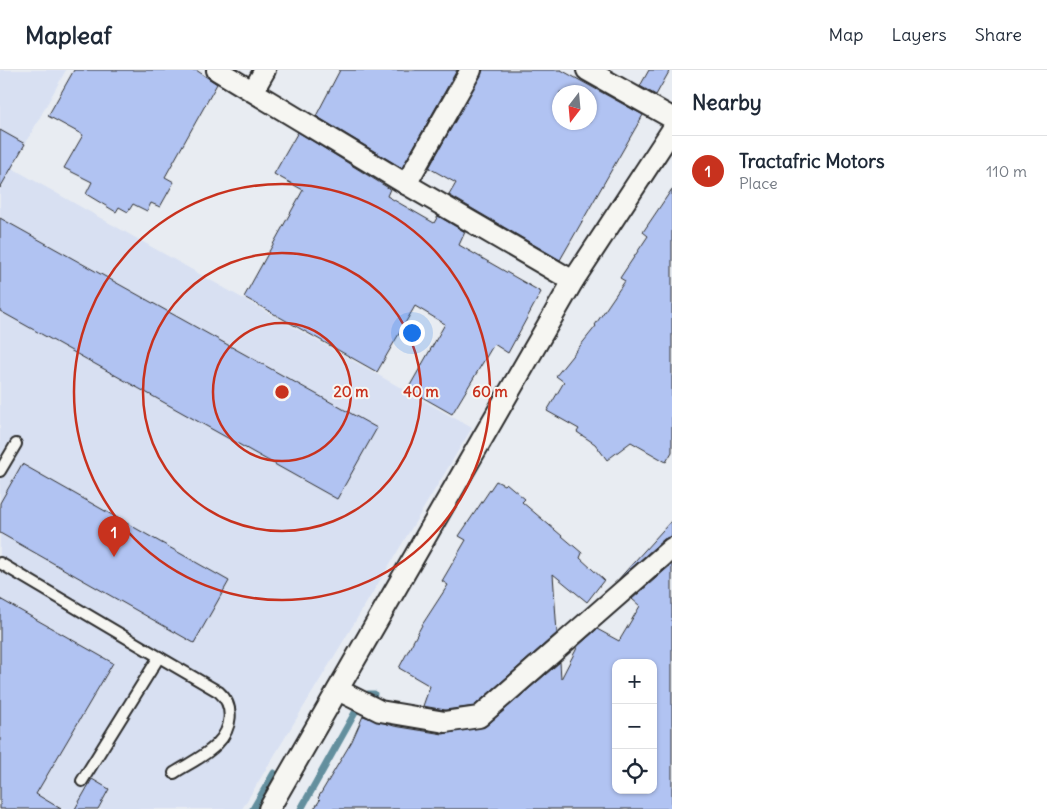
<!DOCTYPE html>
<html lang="en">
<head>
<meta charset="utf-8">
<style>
  :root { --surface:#fff; --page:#f2f2f3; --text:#1f2937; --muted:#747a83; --line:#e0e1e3; --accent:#c8321e }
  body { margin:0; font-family:Delius,sans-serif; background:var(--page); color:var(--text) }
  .controls { position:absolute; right:15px; bottom:15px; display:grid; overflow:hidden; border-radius:10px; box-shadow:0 1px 4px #0004 }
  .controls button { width:45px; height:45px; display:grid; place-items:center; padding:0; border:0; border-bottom:1px solid var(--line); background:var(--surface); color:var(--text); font:25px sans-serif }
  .compass { position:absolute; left:552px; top:15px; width:45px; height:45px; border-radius:50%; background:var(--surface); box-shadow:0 1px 4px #0004; rotate:196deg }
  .you { position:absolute; left:411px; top:262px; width:18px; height:18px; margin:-12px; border:4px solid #fff; border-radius:50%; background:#1a73e8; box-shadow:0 0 0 8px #1a73e833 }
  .badge { display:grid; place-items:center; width:32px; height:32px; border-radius:50%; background:var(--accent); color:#fff; font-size:16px; font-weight:700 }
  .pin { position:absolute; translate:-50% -41px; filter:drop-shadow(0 1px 2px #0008) }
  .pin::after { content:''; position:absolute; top:26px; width:18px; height:15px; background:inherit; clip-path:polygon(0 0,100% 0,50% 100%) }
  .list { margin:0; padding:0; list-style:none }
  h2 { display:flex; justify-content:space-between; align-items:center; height:65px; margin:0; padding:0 20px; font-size:21px }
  h2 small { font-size:16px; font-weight:400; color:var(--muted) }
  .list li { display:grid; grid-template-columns:32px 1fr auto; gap:15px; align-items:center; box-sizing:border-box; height:70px; padding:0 20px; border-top:1px solid var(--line) }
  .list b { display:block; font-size:19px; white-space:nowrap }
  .list p { margin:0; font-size:16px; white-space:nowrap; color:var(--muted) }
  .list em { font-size:16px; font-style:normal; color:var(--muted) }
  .icon { flex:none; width:28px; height:28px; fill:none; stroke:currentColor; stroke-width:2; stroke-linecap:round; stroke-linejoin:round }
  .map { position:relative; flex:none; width:672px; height:739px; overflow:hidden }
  header { display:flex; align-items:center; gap:30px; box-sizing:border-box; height:70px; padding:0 25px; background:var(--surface); border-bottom:1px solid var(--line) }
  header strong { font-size:24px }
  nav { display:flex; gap:28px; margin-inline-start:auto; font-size:18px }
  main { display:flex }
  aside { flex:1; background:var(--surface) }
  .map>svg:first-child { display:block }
  .built { fill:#d8e0f2 }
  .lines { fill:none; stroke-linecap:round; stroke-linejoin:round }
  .stream { stroke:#638f9e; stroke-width:7 }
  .building { fill:#b1c3f2; stroke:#2b2b2b; fill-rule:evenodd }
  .service-casing { stroke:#2b2b2b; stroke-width:14 }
  .minor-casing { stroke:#2b2b2b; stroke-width:24 }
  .service { stroke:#f6f6f2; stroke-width:10 }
  .minor { stroke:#f6f6f2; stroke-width:20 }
  .ring { fill:none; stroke:#c8321e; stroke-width:2.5 }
  .centre { fill:#c8321e; stroke:#f6f6f2; stroke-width:2.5 }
  .ring-label { font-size:15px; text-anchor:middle; font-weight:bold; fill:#c8321e; stroke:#f6f6f2; stroke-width:4; stroke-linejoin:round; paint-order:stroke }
</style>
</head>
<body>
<header>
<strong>Mapleaf</strong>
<nav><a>Map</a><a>Layers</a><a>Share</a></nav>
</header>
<main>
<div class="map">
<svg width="672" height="739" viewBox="0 0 672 739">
  <rect width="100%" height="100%" fill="#e8ecf2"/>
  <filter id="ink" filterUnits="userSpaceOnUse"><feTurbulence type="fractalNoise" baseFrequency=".02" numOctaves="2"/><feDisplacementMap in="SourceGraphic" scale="10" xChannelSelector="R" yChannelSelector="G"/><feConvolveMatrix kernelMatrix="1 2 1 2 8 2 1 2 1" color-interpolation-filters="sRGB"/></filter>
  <g filter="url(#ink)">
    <!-- built -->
    <path class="built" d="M0,0H66L12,98L472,358L242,739H0Z"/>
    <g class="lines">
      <!-- stream -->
      <g class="stream">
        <path d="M253,739L274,703"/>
        <path d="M301,739L361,632L368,624H374"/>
      </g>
    </g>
    <!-- building -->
    <g class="building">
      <path d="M74,0H196L217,14L165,107L174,112L160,137L151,133L147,141L133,134L128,142L119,137L116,142L86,124L92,112L64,98L83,65L48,46Z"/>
      <path d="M340,0H457L402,98L316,46Z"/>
      <path d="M483,0H561L643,45L560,190L449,125L456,113L429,98ZM560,22H590V52H560Z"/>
      <path d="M649,0H670L656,25L640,16Z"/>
      <path d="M0,60L25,74L0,118Z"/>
      <path d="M298,62L390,119L387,126L434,153L438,146L465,162L459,175L541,222L508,283L494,274L452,344L408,319L445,254L415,236L377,302L244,227L303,120L274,104Z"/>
      <path d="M672,119V382L666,392L631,372L607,390L595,374L577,362L579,359L547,341L564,312L556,306L596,256L595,255L625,211L620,208L648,166L643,162Z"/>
      <path d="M0,148L377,358L337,429L0,241Z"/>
      <path d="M22,394L229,511L194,573L0,463V433Z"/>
      <path d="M496,411L504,415L506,413L525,429L522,432L582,483L580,488L604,510L587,532L553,504L557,563L474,636L445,640L423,636L430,616L399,598L422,555L448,515L442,511L466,470L459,466Z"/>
      <path d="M672,450V466L664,469L616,512Z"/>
      <path d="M672,494V739H314L320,730L318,728L352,671L363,646L394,656L443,664L486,656L560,592L561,609L578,576L597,559L619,571L640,536L632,529ZM616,593H653V720H616Z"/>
      <path d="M0,529L113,593L36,724L61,739H0Z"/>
      <path d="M92,709L109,719L98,739H75Z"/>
    </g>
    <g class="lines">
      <!-- service casing -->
      <g class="service-casing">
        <g id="service">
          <path d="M0,401L16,374"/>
          <path d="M0,493L159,587L82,711"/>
          <path d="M159,587L219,622C235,636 232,659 217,674C206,686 188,694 174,703"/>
        </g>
      </g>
      <!-- minor casing -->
      <g class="minor-casing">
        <g id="minor">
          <path d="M217,0L406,114L573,211"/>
          <path d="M587,0L672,48"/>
          <path d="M253,21L265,0"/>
          <path d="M406,114L471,0"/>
          <path d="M338,620L380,641L445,652L479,647L672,478"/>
          <path d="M269,739L573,211L672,60"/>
        </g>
      </g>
      <!-- service -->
      <use href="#service" class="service"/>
      <!-- minor -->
      <use href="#minor" class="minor"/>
    </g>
  </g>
  <!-- distance rings -->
  <g class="ring">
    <circle cx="282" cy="322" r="69"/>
    <circle cx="282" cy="322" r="139"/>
    <circle cx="282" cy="322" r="208"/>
  </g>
  <circle cx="282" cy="322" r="8" class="centre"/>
  <g class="ring-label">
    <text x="351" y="327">20 m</text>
    <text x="421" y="327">40 m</text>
    <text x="490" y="327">60 m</text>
  </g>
</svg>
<div class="controls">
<button>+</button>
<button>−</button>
<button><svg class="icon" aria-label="locate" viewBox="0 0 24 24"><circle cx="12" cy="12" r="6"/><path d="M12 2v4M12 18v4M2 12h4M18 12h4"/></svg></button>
</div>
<svg class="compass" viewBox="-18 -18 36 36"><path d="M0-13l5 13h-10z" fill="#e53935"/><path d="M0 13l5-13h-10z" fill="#747a83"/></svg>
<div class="you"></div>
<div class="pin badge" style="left:114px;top:487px">1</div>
</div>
<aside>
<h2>Nearby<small></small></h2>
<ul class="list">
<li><span class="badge">1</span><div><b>Tractafric Motors</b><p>Place</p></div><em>110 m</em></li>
</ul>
</aside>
</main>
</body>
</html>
